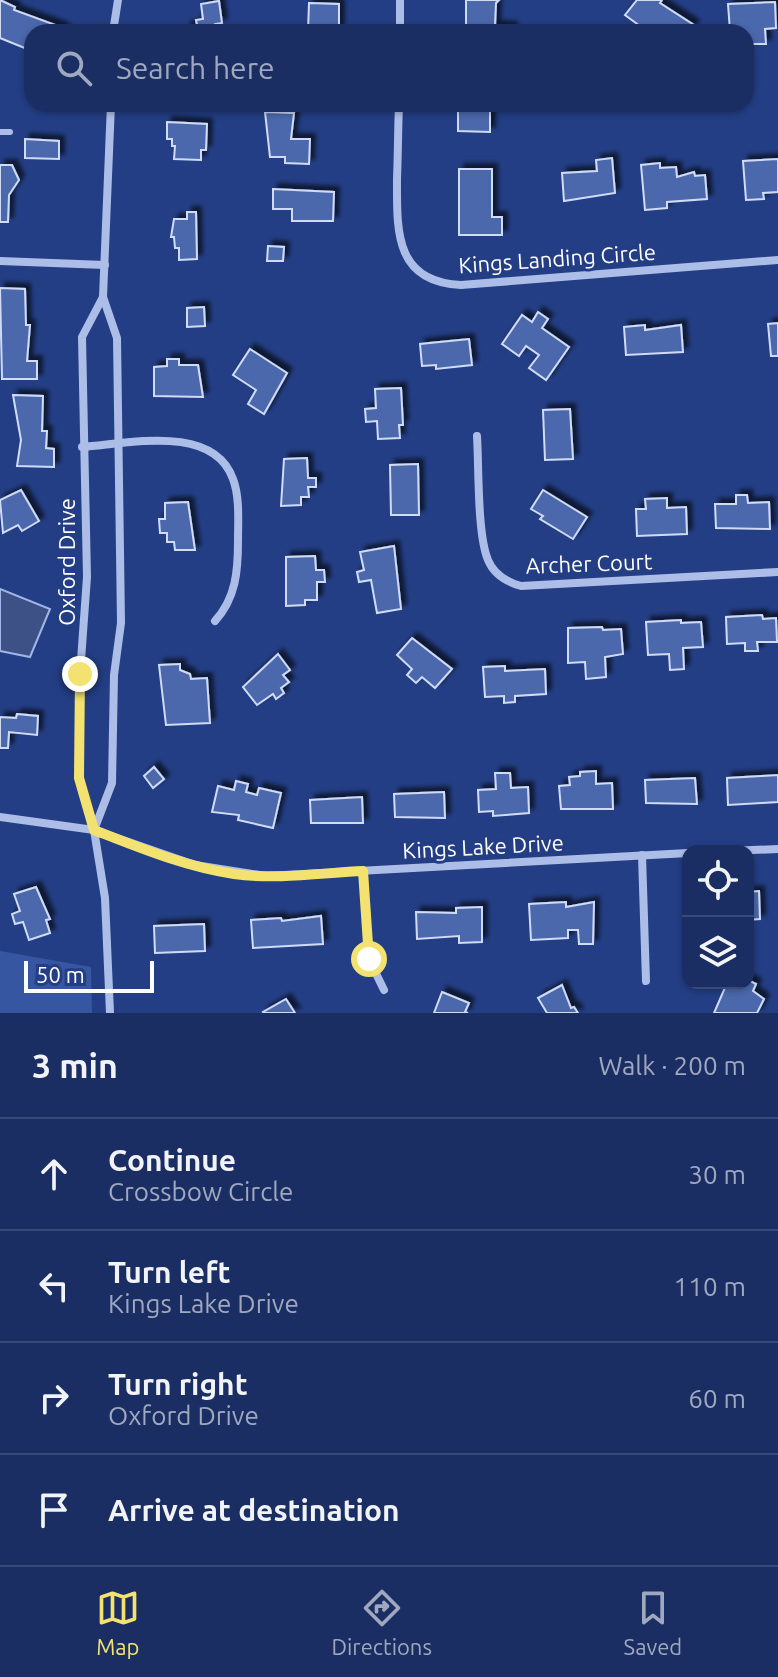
<!DOCTYPE html>
<html lang="en">
<head>
<meta charset="utf-8">
<style>
  :root { --surface:#1a2e63; --page:#273a6c; --text:#f1f3f6; --muted:#9fa8be; --line:#384a78; --accent:#f3e26f }
  body { margin:0; font-family:Ubuntu,sans-serif; background:var(--page); color:var(--text) }
  .controls { position:absolute; right:24px; bottom:24px; display:grid; overflow:hidden; border-radius:16px; box-shadow:0 2px 6px #0004 }
  .controls button { width:72px; height:72px; display:grid; place-items:center; padding:0; border:0; border-bottom:2px solid var(--line); background:var(--surface); color:var(--text); font:40px sans-serif }
  .scale { position:absolute; left:24px; bottom:20px; width:130px; box-sizing:border-box; padding-left:8px; border:4px solid #fff; border-top:0; font-size:22px; line-height:28px; white-space:nowrap; color:#fff; -webkit-text-stroke:6px #233e84; paint-order:stroke }
  .stop { position:absolute; width:24px; height:24px; margin:-18px; border:6px solid #f3e26f; border-radius:50%; background:#fff }
  .stop.end { background:#f3e26f; border-color:#fff; box-shadow:0 2px 8px #0008 }
  .list { margin:0; padding:0; list-style:none }
  h2 { display:flex; justify-content:space-between; align-items:center; height:104px; margin:0; padding:0 32px; font-size:34px }
  h2 small { font-size:26px; font-weight:400; color:var(--muted) }
  .list li { display:grid; grid-template-columns:52px 1fr auto; gap:24px; align-items:center; box-sizing:border-box; height:112px; padding:0 32px; border-top:2px solid var(--line) }
  .list b { display:block; font-size:30px; white-space:nowrap }
  .list p { margin:0; font-size:26px; white-space:nowrap; color:var(--muted) }
  .list em { font-size:26px; font-style:normal; color:var(--muted) }
  .icon { flex:none; width:44px; height:44px; fill:none; stroke:currentColor; stroke-width:2; stroke-linecap:round; stroke-linejoin:round }
  .map { position:relative; flex:none; width:778px; height:1013px; overflow:hidden }
  .search { position:absolute; background:var(--surface); box-shadow:0 2px 6px #0004; left:24px; right:24px; top:24px; height:88px; display:flex; align-items:center; gap:20px; box-sizing:border-box; padding:0 28px; border-radius:24px; color:var(--muted); font-size:30px }
  .sheet { height:552px; background:var(--surface) }
  nav { display:flex; justify-content:space-around; align-items:center; box-sizing:border-box; height:112px; border-top:2px solid var(--line); background:var(--surface); font-size:22px; color:var(--muted) }
  nav a { display:grid; justify-items:center; gap:4px }
  nav .on { color:var(--accent) }
  .map>svg:first-child { display:block }
  .green { fill:#3756a1 }
  .water { fill:#3e5186; stroke:#a0b6e9; stroke-width:2 }
  .building { fill:#4b67ac; stroke:#d0dbf6; stroke-width:2; filter:url(#shadow) }
  .lines { fill:none; stroke-linecap:round; stroke-linejoin:round }
  .service { stroke:#acbde8; stroke-width:6 }
  .minor { stroke:#acbde8; stroke-width:8 }
  .route { stroke:#f3e26f; stroke-width:10 }
  .labels { text-anchor:middle; dominant-baseline:central; stroke-width:6; stroke-linejoin:round; paint-order:stroke }
  .street-label { font-size:22px; fill:#fff; stroke:#233e84 }
</style>
</head>
<body>
<div class="map">
<svg width="778" height="1013" viewBox="0 0 778 1013">
  <defs>
    <filter id="shadow"><feDropShadow dx="5" dy="-5" stdDeviation="2" flood-color="#0009"/></filter>
  </defs>
  <rect width="100%" height="100%" fill="#233e84"/>
  <!-- green -->
  <path class="green" d="M0,951L91,967L92,1013H0Z"/>
  <!-- water -->
  <path class="water" d="M0,589L50,609L30,657L0,651Z"/>
  <!-- building -->
  <g class="building">
    <path d="M0,0L15,7L14,10L61,27L66,32H32V51L0,38Z"/>
    <path d="M466,0H499L496,3L495,26L512,27V32H466Z"/>
    <path d="M637,0H662L660,3L694,25L688,32H642L644,29L625,15Z"/>
    <path d="M219,1L222,23L215,24L216,32H187L186,27L197,25L196,20L203,19L201,4Z"/>
    <path d="M775,2L776,28L765,29L766,44H746V32L730,31L728,4Z"/>
    <path d="M309,3L339,4V31H308Z"/>
    <path d="M458,104H490V132L458,131Z"/>
    <path d="M265,112L294,113L291,139H310L309,164L285,163V157H270Z"/>
    <path d="M167,122L207,124L206,150H201V160L174,159L175,146H172V139H167Z"/>
    <path d="M25,139L59,141V159L25,158Z"/>
    <path d="M612,158L615,193L564,201L562,173L597,171L596,160Z"/>
    <path d="M778,159V192L763,193L764,199L746,200L743,161Z"/>
    <path d="M660,163V168L676,167L677,177L694,172L695,176L705,175L707,199L667,202V208L645,210L641,165Z"/>
    <path d="M0,165H12L19,180L9,195L8,222H0Z"/>
    <path d="M459,169H492V217H502V235H459Z"/>
    <path d="M273,189L334,192L333,221H292V209H273Z"/>
    <path d="M187,212H196L197,259L179,260V248H175L174,237H171L174,219H187Z"/>
    <path d="M268,246L284,247L283,261H267Z"/>
    <path d="M0,288L25,289L26,325H30L27,361H37V379H2Z"/>
    <path d="M204,307L205,326L187,327V308Z"/>
    <path d="M538,312L548,319L542,328L569,347L546,380L529,368L539,355L526,346L519,356L502,344L522,315L532,322Z"/>
    <path d="M778,323V356H771L768,324Z"/>
    <path d="M645,325V330L681,325L683,352L626,355L624,327Z"/>
    <path d="M469,339L472,365L436,369V365L422,366L420,344Z"/>
    <path d="M250,349L287,373L264,414L248,404L256,390L233,375Z"/>
    <path d="M167,359H179V365H198L203,397L154,396V367L167,366Z"/>
    <path d="M401,388L403,425H399L400,438L378,439L377,421L366,422L365,409L376,408L375,389Z"/>
    <path d="M13,395L43,396L42,431H47L46,448L54,449V467L17,466L21,440Z"/>
    <path d="M570,409L573,459L545,460L543,410Z"/>
    <path d="M307,458L308,478H316V487H308L309,497H301V505L281,506L284,459Z"/>
    <path d="M418,464L419,515H391L390,465Z"/>
    <path d="M21,490L39,521L22,531L18,525L3,533L0,500Z"/>
    <path d="M543,490L587,517L573,539L540,519L543,516L531,509Z"/>
    <path d="M736,495H747L748,503L769,502L770,529L716,528L715,504H736Z"/>
    <path d="M667,498V508L686,507L687,534L637,536L636,509H646L645,499Z"/>
    <path d="M188,502L195,550H175L174,542H167V533H160L159,519H165V503Z"/>
    <path d="M394,546L401,609L377,613L371,580L359,582L357,572L364,570L360,552Z"/>
    <path d="M315,556L316,570H324L325,582H317V600H305V605L286,606V557Z"/>
    <path d="M762,615L763,619L776,618L777,642H757L758,651H745V643L727,644L726,617Z"/>
    <path d="M681,620V623L701,622L703,647L683,648L684,669L670,670L669,654L648,655L646,622Z"/>
    <path d="M602,627L603,630L621,629L623,654L605,657L606,677L586,679L585,662L568,663V628Z"/>
    <path d="M412,638L452,669L435,688L422,677L416,683L407,675L412,669L397,655Z"/>
    <path d="M278,654L290,670L283,675L289,682L281,688L284,693L276,699L273,694L257,705L243,687Z"/>
    <path d="M180,664V670L190,674L191,679L207,678L210,723L166,725L159,665Z"/>
    <path d="M505,666V671L545,669L546,694L515,696V702L504,703V696L485,697L483,667Z"/>
    <path d="M17,714L38,716L37,735L9,732L8,748H0V717L16,718Z"/>
    <path d="M154,767L164,779L153,788L144,776Z"/>
    <path d="M596,771V784L612,783L613,809H561L559,786L570,785L569,777L580,776V772Z"/>
    <path d="M495,773H510L511,788L528,787L529,813L493,816V811L479,812L478,790L496,789Z"/>
    <path d="M778,775V802L728,805L727,778Z"/>
    <path d="M695,778L697,804L646,803L645,780Z"/>
    <path d="M236,781L248,784L246,792L257,795L259,788L281,793L273,828L238,820L239,815L212,812L218,786L234,790Z"/>
    <path d="M444,792L445,818L395,817L394,794Z"/>
    <path d="M362,797L363,823H311L310,800Z"/>
    <path d="M36,887L50,919L46,920L50,933L29,940L23,922L15,924L12,914L20,911L14,894Z"/>
    <path d="M759,891L760,919L748,920V892Z"/>
    <path d="M566,902V907L594,902L593,944H579L578,930H568V938L531,940L529,904Z"/>
    <path d="M482,907V942L459,943V936L417,939L416,912L456,913V908Z"/>
    <path d="M321,916L323,944L253,948L251,920L281,918L282,921Z"/>
    <path d="M204,924L205,951L155,953L154,926Z"/>
    <path d="M748,980L756,984L753,991L764,999L757,1013H714L727,983Z"/>
    <path d="M562,985L571,1008L574,1007L578,1013H547L538,998Z"/>
    <path d="M442,992L469,1003L465,1012L468,1013H434Z"/>
    <path d="M286,999L295,1013H264L263,1012Z"/>
  </g>
  <g class="lines">
    <!-- service -->
    <path class="service" d="M0,132H10"/>
    <!-- minor -->
    <g class="minor">
      <path d="M113,32L118,0"/>
      <path d="M400,32V0"/>
      <path d="M399,104C398,129 398,154 397,179C397,230 394,282 461,285L778,260"/>
      <path d="M0,261L105,265"/>
      <path d="M103,297L82,337L87,577L80,674L79,778L94,830L105,898L110,1013"/>
      <path d="M477,436C479,466 477,534 488,560C494,575 507,582 521,586L778,572"/>
      <path d="M82,447C127,444 213,423 233,479C240,497 238,522 238,541C238,571 236,598 215,621"/>
      <path d="M0,817L94,830L195,865L266,876L688,853"/>
      <path d="M94,830L112,783L114,675L121,623L117,338L103,297L111,104"/>
      <path d="M729,851L778,849"/>
      <path d="M642,855L646,981"/>
      <path d="M363,871L369,959L384,990"/>
    </g>
  </g>
  <g class="lines">
    <!-- route -->
    <path class="route" d="M80,674L79,778L94,830C140,848 186,867 234,874C277,880 321,873 363,871L369,959"/>
  </g>
  <g class="labels">
    <!-- street labels -->
    <g class="street-label">
      <text transform="translate(557 258) rotate(-4)">Kings Landing Circle</text>
      <text transform="translate(66 562) rotate(-90)">Oxford Drive</text>
      <text transform="translate(589 563) rotate(-2)">Archer Court</text>
      <text transform="translate(483 846) rotate(-3)">Kings Lake Drive</text>
    </g>
  </g>
</svg>
<div class="controls">
<button><svg class="icon" aria-label="locate" viewBox="0 0 24 24"><circle cx="12" cy="12" r="6"/><path d="M12 2v4M12 18v4M2 12h4M18 12h4"/></svg></button>
<button><svg class="icon" aria-label="layers" viewBox="0 0 24 24"><path d="M12 4l9 5-9 5-9-5zM3 14l9 5 9-5"/></svg></button>
</div>
<div class="scale">50 m</div>
<div class="stop" style="left:369px;top:959px"></div>
<div class="stop end" style="left:80px;top:674px"></div>
<div class="search"><svg class="icon" aria-label="search" viewBox="0 0 24 24"><circle cx="10" cy="10" r="6"/><path d="M15 15l6 6"/></svg>Search here</div>
</div>
<section class="sheet">
<h2>3 min<small>Walk · 200 m</small></h2>
<ul class="list">
<li><svg class="icon" aria-label="ahead" viewBox="0 0 24 24"><path d="M12 20V5M6 11l6-6 6 6"/></svg><div><b>Continue</b><p>Crossbow Circle</p></div><em>30 m</em></li>
<li><svg class="icon" aria-label="left" viewBox="0 0 24 24"><path d="M17 20v-9H6M10 6l-5 5 5 5"/></svg><div><b>Turn left</b><p>Kings Lake Drive</p></div><em>110 m</em></li>
<li><svg class="icon" aria-label="right" viewBox="0 0 24 24"><path d="M7 20v-9h11M14 6l5 5-5 5"/></svg><div><b>Turn right</b><p>Oxford Drive</p></div><em>60 m</em></li>
<li><svg class="icon" aria-label="arrive" viewBox="0 0 24 24"><path d="M6 21V4h12l-3 4 3 4H6"/></svg><div><b>Arrive at destination</b></div></li>
</ul>
</section>
<nav>
<a class="on"><svg class="icon" aria-label="map" viewBox="0 0 24 24"><path d="M3 6l6-2 6 2 6-2v14l-6 2-6-2-6 2zM9 4v14M15 6v14"/></svg>Map</a>
<a><svg class="icon" aria-label="directions" viewBox="0 0 24 24"><path d="M12 3l9 9-9 9-9-9zM9 14v-3h6M13 9l2 2-2 2"/></svg>Directions</a>
<a><svg class="icon" aria-label="saved" viewBox="0 0 24 24"><path d="M7 4h10v16l-5-4-5 4z"/></svg>Saved</a>
</nav>
</body>
</html>
